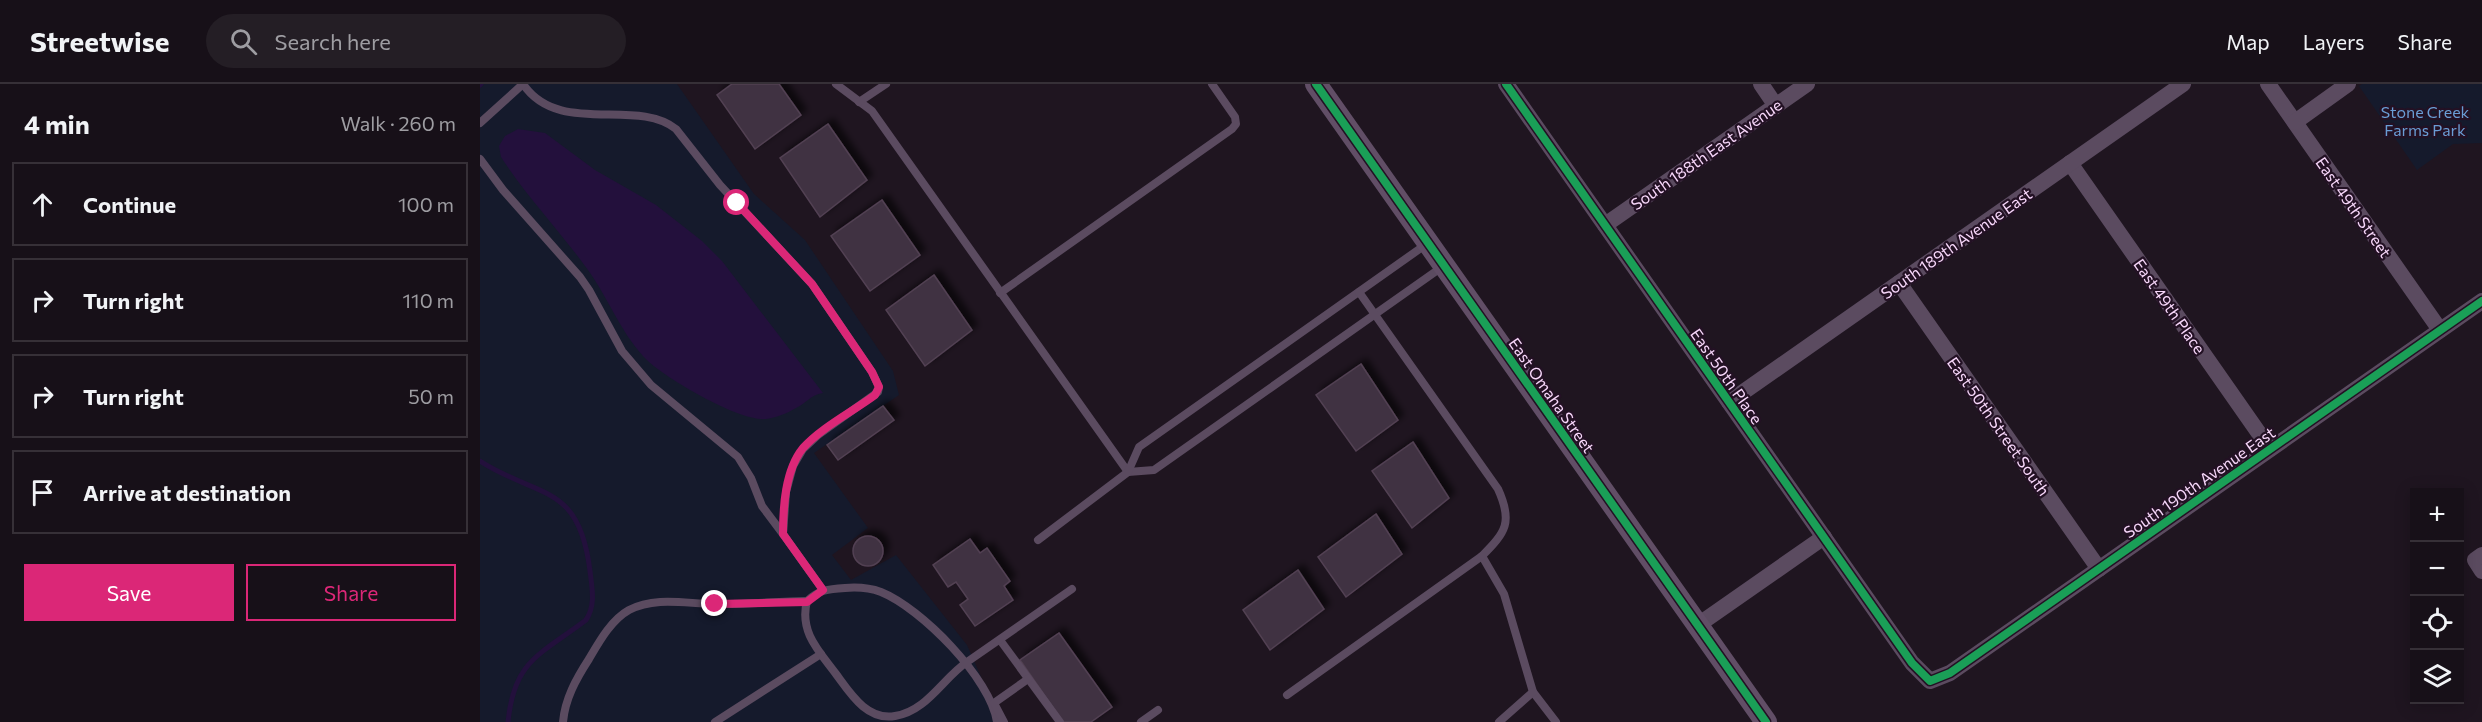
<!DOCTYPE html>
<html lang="en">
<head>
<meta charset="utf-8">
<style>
  :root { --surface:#171018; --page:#241e25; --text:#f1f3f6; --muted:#9e9da2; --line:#363037; --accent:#db2777 }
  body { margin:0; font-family:Commissioner,sans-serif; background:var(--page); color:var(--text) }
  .controls { position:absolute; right:18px; bottom:18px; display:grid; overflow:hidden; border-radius:0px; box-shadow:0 3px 15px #0003 }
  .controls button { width:54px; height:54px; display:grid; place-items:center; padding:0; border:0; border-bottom:2px solid var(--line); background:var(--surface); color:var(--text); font:30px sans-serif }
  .stop { position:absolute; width:18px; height:18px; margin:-14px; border:4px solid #db2777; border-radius:50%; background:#fff }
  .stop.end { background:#db2777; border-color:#fff; box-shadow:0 2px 6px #0008 }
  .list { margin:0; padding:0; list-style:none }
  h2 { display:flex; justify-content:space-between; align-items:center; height:78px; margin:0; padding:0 24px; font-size:26px }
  h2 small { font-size:20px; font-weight:400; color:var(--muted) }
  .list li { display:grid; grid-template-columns:39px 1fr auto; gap:18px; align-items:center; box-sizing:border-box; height:84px; margin:0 12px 12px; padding:0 12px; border:2px solid var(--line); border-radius:0px }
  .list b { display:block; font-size:22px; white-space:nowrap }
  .list em { font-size:20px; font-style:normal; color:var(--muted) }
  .actions { display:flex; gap:12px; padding:18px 24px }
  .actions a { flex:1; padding:14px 0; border:2px solid var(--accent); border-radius:0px; text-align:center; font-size:21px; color:var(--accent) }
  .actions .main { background:var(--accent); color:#fff }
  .icon { flex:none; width:33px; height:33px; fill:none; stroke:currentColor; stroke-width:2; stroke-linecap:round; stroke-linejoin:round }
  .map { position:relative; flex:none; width:2002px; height:638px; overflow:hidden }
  header { display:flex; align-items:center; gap:36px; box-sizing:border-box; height:84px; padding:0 30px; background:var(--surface); border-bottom:2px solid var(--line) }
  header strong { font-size:28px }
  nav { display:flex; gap:33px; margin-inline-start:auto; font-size:21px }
  .search { width:420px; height:54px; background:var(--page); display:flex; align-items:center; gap:15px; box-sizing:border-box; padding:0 21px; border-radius:33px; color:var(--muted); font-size:22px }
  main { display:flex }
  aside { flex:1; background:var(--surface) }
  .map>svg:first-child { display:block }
  .green { fill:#151a2c }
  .water { fill:#23103c }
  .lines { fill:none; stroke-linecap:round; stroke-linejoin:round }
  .stream { stroke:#23103c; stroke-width:5 }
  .building { fill:#403342; stroke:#524153; stroke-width:1.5; filter:url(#shadow) }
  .lane { stroke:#5b4b60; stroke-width:8 }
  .street { stroke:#5b4b60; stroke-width:16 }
  .secondary { stroke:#614e66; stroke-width:22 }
  .cycleway-casing { stroke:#231124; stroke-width:11 }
  .cycleway { stroke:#1a9f57; stroke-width:8 }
  .route { stroke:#db2777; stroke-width:8 }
  .labels { text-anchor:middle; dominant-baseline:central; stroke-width:4.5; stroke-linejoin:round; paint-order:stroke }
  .park-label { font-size:16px; fill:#6a9dd5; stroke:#231124 }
  .street-label { font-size:16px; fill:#f8d8fb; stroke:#231124 }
</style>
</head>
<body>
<header>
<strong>Streetwise</strong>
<div class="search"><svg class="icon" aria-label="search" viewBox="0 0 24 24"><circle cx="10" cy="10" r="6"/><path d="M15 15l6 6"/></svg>Search here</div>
<nav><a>Map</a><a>Layers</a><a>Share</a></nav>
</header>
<main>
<aside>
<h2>4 min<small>Walk · 260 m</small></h2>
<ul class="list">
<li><svg class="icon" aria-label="ahead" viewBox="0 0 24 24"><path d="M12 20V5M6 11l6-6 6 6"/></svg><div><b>Continue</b></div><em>100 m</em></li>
<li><svg class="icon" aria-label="right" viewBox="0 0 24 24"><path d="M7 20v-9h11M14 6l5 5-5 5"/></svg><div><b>Turn right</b></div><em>110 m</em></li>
<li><svg class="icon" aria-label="right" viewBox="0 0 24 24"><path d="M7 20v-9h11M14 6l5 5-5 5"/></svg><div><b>Turn right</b></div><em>50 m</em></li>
<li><svg class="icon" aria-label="arrive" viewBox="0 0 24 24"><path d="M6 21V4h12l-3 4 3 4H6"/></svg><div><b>Arrive at destination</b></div></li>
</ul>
<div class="actions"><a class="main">Save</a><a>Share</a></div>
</aside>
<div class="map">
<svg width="2002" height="638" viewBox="0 0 2002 638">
  <defs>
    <filter id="shadow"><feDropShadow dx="5.5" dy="-5.5" stdDeviation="3" flood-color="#0009"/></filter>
  </defs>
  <rect width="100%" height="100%" fill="#1f1520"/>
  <!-- green -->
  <g class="green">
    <path d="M0,0H197L274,110L325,156L413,287L419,311L334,369L388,444L352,471L371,496L416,471L487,561L521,638H0Z"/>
    <path d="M1882,0H2002V59L1973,60L1937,86L1879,2Z"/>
  </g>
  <!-- water -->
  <path class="water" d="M38,45L65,49L115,86L176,121L222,157L242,177L343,309C330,311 327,319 316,324C308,329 295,334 286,335C260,338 187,295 168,277C142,252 129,215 108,186C80,147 47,113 21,73L19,62L25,52Z"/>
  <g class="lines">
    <!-- stream -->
    <g class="stream">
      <path d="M0,1L1,0"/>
      <path d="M0,377C59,415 99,398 110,487C112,504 116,521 106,536C60,571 34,576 28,638"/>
    </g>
  </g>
  <!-- building -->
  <g class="building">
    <path d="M252,0H299L321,31L275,65L237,11Z"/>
    <path d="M348,40L387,96L340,133L300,74Z"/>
    <path d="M402,116L440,171L390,207L351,152Z"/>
    <path d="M454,191L492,246L445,282L406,226Z"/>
    <path d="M881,280L918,336L876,367L836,311Z"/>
    <path d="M403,322L414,336L358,376L347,361Z"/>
    <path d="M933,358L969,414L932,444L892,387Z"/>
    <path d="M896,430L922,470L866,513L838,473Z"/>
    <circle cx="388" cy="467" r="15"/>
    <path d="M490,455L500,469L507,464L530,497L524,502L533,516L495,542L480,521L488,515L476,498L468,503L453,481Z"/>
    <path d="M818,486L844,525L790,566L763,526Z"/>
    <path d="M579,549L632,623L611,638H583L540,576Z"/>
  </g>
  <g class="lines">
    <!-- lane -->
    <g class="lane">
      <path d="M43,0C79,53 156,13 196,45L240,101L332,200L392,288L399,303L398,308L338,351L323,365L313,382L306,408L303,450L343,506"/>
      <path d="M356,0L392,27L648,388L674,386L962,183"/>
      <path d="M379,18L406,0"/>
      <path d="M0,39L43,0"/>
      <path d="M0,75L23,106L100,193L109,206L142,267L171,301L258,373L271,394L282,422L303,450"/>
      <path d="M520,209L752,45L756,40L755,33L732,0"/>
      <path d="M558,456L648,388L659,363L948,159"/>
      <path d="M1002,472L1024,510L1053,608L1076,638"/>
      <path d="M520,556L580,638"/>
      <path d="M807,611L1002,472C1026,448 1033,438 1018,405L879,208"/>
      <path d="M83,638C85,615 96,595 109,575C119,558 131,536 149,526C176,512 207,520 235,520C266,521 297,517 327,517"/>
      <path d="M235,638L341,570"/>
      <path d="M517,638C511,595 441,524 401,508C390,504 377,503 365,504C349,505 338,506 327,517C319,548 339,567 356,590C370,609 387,637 415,632C447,627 463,594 487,578C522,554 557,529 592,505"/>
      <path d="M524,638L514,619L548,595"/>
      <path d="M661,638L678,626"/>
      <path d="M1019,638L1053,608"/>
    </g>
    <!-- street -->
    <g class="street">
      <path d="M1026,0L1432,579L1450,597L1470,589L2002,217"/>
      <path d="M1281,0L1296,22"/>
      <path d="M1788,0L1960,246"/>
      <path d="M1815,38L1868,0"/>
      <path d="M1590,79L1790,365"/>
      <path d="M1125,141L1327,0"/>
      <path d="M1419,199L1619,485"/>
      <path d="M1249,318L1703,0"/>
      <path d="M2002,471L1995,476L2002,487"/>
      <path d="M1218,541L1344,453"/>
    </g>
    <!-- secondary -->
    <path class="secondary" d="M836,0L1286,638"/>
    <!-- cycleway casing -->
    <g class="cycleway-casing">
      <g id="cycleway">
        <path d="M836,0L1286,638"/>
        <path d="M1026,0L1432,579L1450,597L1470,589L2002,217"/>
      </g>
    </g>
    <!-- cycleway -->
    <use href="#cycleway" class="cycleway"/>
  </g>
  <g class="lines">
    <!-- route -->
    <path class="route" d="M235,520L327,518L343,506L303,450C303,423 305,386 323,364C342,343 372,328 395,311L399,303L392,288L332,200L257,119"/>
  </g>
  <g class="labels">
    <!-- park labels -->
    <g class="park-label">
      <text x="1945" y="27">Stone Creek<tspan x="1945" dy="18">Farms Park</tspan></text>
    </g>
    <!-- street labels -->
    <g class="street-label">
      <text transform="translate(1226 70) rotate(-35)">South 188th East Avenue</text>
      <text transform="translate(1874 123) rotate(55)">East 49th Street</text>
      <text transform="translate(1476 159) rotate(-35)">South 189th Avenue East</text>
      <text transform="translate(1690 222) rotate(55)">East 49th Place</text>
      <text transform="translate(1247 292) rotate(55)">East 50th Place</text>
      <text transform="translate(1072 311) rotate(55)">East Omaha Street</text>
      <text transform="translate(1519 342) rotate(55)">East 50th Street South</text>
      <text transform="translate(1719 398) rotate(-35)">South 190th Avenue East</text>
    </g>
  </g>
</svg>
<div class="controls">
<button>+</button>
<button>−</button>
<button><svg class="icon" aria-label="locate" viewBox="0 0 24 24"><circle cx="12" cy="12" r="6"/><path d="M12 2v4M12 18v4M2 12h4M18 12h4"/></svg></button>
<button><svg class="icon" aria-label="layers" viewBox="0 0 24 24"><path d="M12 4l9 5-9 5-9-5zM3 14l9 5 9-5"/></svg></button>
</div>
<div class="stop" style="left:257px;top:119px"></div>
<div class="stop end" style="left:235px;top:520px"></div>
</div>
</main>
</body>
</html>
